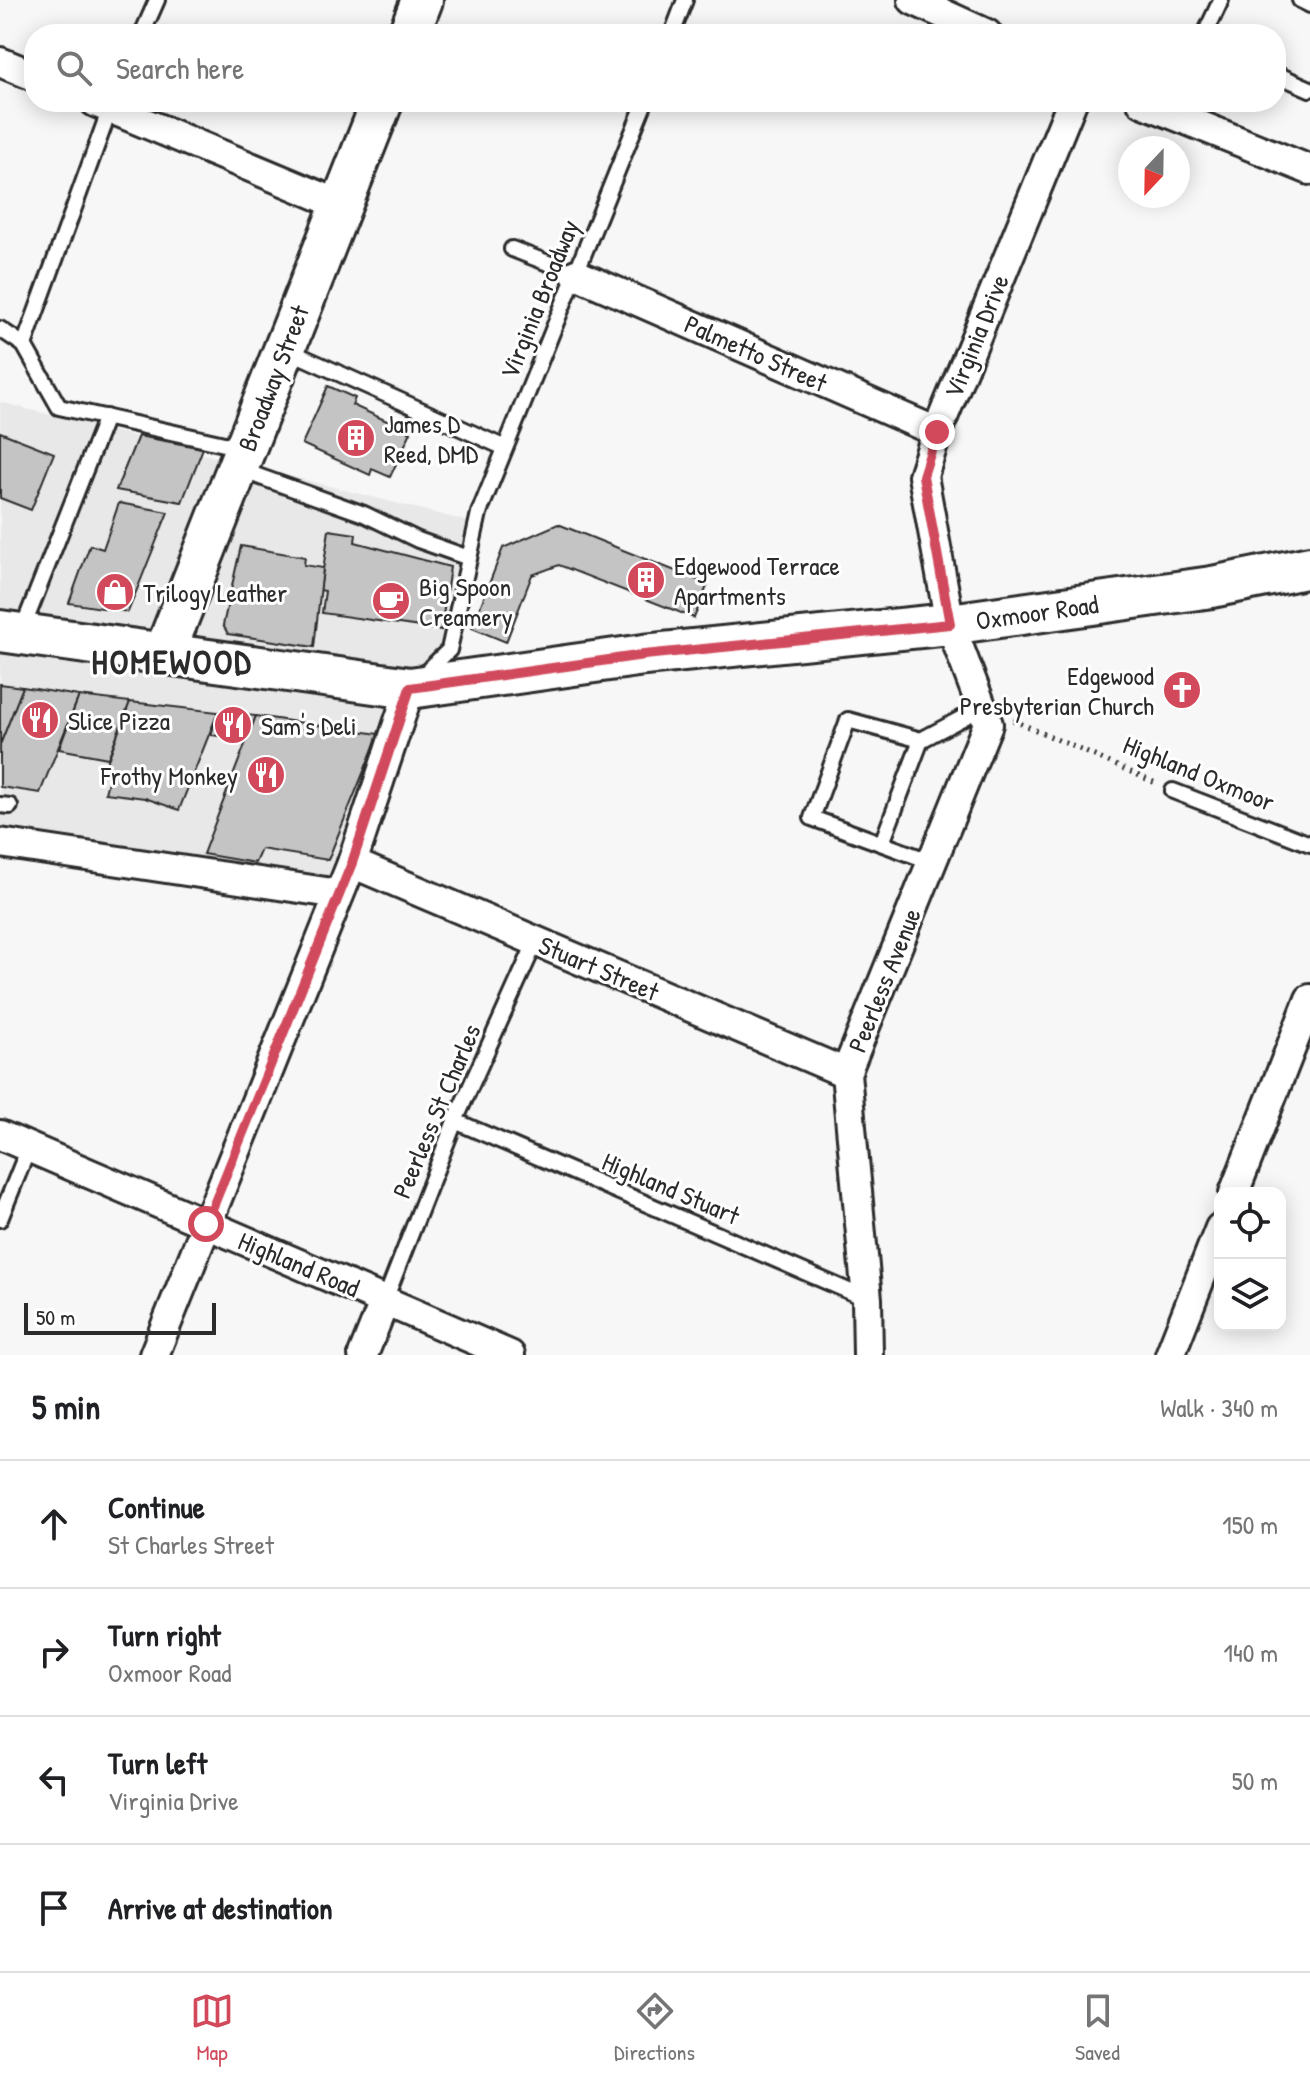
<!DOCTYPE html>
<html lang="en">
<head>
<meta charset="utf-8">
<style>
  :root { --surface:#fff; --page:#f6f6f6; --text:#202124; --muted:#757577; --line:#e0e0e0; --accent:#d1495b }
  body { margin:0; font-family:"Patrick Hand",sans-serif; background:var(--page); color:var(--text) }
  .controls { position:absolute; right:24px; bottom:24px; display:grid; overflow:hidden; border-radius:16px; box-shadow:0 4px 20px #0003 }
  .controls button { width:72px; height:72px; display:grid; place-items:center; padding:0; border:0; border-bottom:2px solid var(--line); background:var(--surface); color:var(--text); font:40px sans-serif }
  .compass { position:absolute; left:1118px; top:136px; width:72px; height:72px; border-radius:50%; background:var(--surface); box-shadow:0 4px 20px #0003; rotate:202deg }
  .scale { position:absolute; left:24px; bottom:20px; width:192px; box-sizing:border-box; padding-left:8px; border:4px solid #2b2b2b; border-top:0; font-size:22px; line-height:28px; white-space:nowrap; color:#2b2b2b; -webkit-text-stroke:6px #fff; paint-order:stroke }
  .stop { position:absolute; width:24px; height:24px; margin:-18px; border:6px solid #d1495b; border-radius:50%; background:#fff }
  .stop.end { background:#d1495b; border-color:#fff; box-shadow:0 2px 8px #0008 }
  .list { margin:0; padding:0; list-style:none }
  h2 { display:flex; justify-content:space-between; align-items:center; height:104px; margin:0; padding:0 32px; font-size:34px }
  h2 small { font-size:26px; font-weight:400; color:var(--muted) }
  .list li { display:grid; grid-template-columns:52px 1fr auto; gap:24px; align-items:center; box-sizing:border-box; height:128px; padding:0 32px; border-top:2px solid var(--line) }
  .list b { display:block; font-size:30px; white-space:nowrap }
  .list p { margin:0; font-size:26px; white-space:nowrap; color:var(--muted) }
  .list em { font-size:26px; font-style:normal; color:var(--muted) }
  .icon { flex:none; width:44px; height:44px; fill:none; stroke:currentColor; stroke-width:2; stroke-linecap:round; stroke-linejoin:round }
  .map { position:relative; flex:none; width:1310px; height:1355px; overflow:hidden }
  .search { position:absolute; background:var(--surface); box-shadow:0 4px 20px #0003; left:24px; right:24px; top:24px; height:88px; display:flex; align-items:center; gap:20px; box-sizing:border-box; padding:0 28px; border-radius:32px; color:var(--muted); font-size:30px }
  .sheet { height:616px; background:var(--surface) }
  nav { display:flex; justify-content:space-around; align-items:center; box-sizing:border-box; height:112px; border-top:2px solid var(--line); background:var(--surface); font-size:22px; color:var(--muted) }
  nav a { display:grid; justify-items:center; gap:4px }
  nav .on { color:var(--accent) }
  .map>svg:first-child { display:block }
  .built { fill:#e8e8e8 }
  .building { fill:#c4c4c4; stroke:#2b2b2b; stroke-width:2 }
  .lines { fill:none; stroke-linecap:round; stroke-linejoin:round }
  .lane-casing { stroke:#2b2b2b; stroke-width:20 }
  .street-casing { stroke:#2b2b2b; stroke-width:34 }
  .secondary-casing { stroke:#2b2b2b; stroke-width:46 }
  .path { stroke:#2b2b2b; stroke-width:5; stroke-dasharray:2 6; stroke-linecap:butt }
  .lane { stroke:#fff; stroke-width:14 }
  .street { stroke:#fff; stroke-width:28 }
  .secondary { stroke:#fff; stroke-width:40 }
  .route { stroke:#d1495b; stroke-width:10 }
  .labels { text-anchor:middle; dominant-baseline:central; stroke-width:6; stroke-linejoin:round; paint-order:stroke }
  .street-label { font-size:26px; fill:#2b2b2b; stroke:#fff }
  .poi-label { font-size:26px; fill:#2b2b2b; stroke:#fff; text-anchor:start }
  .district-label { font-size:34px; font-weight:bold; letter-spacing:2px; fill:#2b2b2b; stroke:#fff }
</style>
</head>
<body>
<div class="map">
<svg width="1310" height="1355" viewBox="0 0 1310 1355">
  <rect width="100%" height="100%" fill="#f7f7f7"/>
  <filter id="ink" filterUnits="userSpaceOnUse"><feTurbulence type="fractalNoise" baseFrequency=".0125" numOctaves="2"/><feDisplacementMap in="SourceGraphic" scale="16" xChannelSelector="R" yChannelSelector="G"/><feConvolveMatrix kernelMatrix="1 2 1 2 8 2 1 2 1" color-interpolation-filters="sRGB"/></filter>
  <g filter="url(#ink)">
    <!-- built -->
    <path class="built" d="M0,402L470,522L442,648L408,678L335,885L0,835Z"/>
    <!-- building -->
    <g class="building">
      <path d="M328,386L355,398L352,405L411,432L390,477L372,469L370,475L302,444Z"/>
      <path d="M0,432L54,453L31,510L0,498Z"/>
      <path d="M138,436L203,448L182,502L116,490Z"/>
      <path d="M119,503L168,512L128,612L69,603L90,545L103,549Z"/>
      <path d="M558,524L708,584L694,618L559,565L532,575L506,642L472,628L503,548Z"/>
      <path d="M329,530L356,534L355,542L450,567L441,630L322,613L325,591L320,590Z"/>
      <path d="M241,546L305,557L304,565L323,568L314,647L228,634L223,625Z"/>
      <path d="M0,684L23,687L0,745Z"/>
      <path d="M23,687L79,696L40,793L0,787V745Z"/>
      <path d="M79,696L130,702L108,758L59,749Z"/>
      <path d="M130,702L218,712L179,810L145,798L105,793L110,774L103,773Z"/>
      <path d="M218,712L256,716L247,740L211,735Z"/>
      <path d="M256,716L379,734L328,860L261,849L255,863L203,854Z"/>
    </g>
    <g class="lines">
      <!-- lane casing -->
      <g class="lane-casing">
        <g id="lane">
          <path d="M1300,0L1310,5"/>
          <path d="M142,34L157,0"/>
          <path d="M672,34L685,0"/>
          <path d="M1205,34L1221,0"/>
          <path d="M1276,74L1310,89"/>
          <path d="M512,249L576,274"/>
          <path d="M0,329L24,345L59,407L242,448"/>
          <path d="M24,345L111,106"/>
          <path d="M285,349L503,447"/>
          <path d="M238,469L364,514L418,540L469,558"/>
          <path d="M22,630L106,417"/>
          <path d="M420,678L449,650L479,513L645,102"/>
          <path d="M1173,791L1310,844"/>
          <path d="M0,805L10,806"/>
          <path d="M882,843L921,740"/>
          <path d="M932,862L812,818L848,720L921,740L983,707"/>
          <path d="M455,1121L867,1299"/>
          <path d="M0,1219L29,1147"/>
          <path d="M385,1300L455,1121L536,941"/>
        </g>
      </g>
      <!-- street casing -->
      <g class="street-casing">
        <g id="street">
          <path d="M913,0L987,34"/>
          <path d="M0,62L34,76"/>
          <path d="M95,102L341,205"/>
          <path d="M1142,102L1310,170"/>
          <path d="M576,274L937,432"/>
          <path d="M0,843L339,894"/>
          <path d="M352,863L846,1073"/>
          <path d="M0,1135L510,1355"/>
          <path d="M1234,1193L1310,999"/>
          <path d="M154,1355L352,863L410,688"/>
          <path d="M363,1355L385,1300"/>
          <path d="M868,1355L867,1299L846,1073L988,724L950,624L923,476L937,432L1072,102"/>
          <path d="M1170,1355L1220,1228"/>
        </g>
      </g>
      <!-- secondary casing -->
      <g class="secondary-casing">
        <g id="secondary">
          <path d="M409,34L422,0"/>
          <path d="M0,631L410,688L644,655L950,624L1212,587L1310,567"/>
          <path d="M164,654L382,102"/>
        </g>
      </g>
      <!-- path -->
      <path class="path" d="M1013,720L1158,784"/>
      <!-- lane -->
      <use href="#lane" class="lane"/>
      <!-- street -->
      <use href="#street" class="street"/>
      <!-- secondary -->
      <use href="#secondary" class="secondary"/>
    </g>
  </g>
  <g class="lines" filter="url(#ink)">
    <!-- route -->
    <path class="route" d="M206,1224L352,863L410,688L644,655L950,624L923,476L937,432"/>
  </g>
  <!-- icons -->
  <defs>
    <g id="building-disc" transform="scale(2)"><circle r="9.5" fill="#d1495b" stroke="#fff"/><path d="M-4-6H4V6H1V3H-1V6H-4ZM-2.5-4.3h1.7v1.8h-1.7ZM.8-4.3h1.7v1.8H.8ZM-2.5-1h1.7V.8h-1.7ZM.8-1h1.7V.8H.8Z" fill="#fff"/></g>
    <g id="shop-disc" transform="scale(2)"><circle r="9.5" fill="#d1495b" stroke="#fff"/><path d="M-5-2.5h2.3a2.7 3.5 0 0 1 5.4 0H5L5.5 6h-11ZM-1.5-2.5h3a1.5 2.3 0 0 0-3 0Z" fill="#fff"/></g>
    <g id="cafe-disc" transform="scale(2)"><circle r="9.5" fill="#d1495b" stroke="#fff"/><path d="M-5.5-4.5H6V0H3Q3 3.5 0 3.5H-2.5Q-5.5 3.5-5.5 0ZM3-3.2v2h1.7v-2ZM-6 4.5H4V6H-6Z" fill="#fff"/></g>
    <g id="church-disc" transform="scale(2)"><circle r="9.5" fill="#d1495b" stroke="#fff"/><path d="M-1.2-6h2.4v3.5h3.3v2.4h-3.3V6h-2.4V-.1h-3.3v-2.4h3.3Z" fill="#fff"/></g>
    <g id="restaurant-disc" transform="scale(2)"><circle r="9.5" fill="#d1495b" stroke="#fff"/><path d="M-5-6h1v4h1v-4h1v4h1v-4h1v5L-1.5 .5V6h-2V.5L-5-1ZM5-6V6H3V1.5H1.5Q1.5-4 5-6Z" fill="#fff"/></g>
  </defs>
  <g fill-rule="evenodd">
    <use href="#building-disc" x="356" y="438"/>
    <use href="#building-disc" x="646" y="580"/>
    <use href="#shop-disc" x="115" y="592"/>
    <use href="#cafe-disc" x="391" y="601"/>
    <use href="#church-disc" x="1182" y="690"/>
    <use href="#restaurant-disc" x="40" y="720"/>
    <use href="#restaurant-disc" x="233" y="725"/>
    <use href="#restaurant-disc" x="266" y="775"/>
  </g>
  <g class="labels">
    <!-- street labels -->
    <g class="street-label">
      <text transform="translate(539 299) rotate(-68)">Virginia Broadway</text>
      <text transform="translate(976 336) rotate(-68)">Virginia Drive</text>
      <text transform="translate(756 353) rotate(24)">Palmetto Street</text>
      <text transform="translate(273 378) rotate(-69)">Broadway Street</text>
      <text transform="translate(1037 612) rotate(-8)">Oxmoor Road</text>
      <text transform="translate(1199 773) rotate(22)">Highland Oxmoor</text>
      <text transform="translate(599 968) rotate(23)">Stuart Street</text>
      <text transform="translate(884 980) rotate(-68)">Peerless Avenue</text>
      <text transform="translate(436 1111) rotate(-67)">Peerless St Charles</text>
      <text transform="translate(671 1188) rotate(23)">Highland Stuart</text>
      <text transform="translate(299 1264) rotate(23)">Highland Road</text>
    </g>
    <!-- poi labels -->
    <g class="poi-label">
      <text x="384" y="423">James D<tspan x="384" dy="30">Reed, DMD</tspan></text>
      <text x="674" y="565">Edgewood Terrace<tspan x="674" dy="30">Apartments</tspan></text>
      <text x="419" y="586">Big Spoon<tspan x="419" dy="30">Creamery</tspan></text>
      <text x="143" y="592">Trilogy Leather</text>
      <text x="1154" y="675" text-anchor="end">Edgewood<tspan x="1154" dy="30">Presbyterian Church</tspan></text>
      <text x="68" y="720">Slice Pizza</text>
      <text x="261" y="725">Sam's Deli</text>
      <text x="238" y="775" text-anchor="end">Frothy Monkey</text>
    </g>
    <!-- district labels -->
    <g class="district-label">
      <text x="172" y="662">HOMEWOOD</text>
    </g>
  </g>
</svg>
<div class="controls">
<button><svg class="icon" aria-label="locate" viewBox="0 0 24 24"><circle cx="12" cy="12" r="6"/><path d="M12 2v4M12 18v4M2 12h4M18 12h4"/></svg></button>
<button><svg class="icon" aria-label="layers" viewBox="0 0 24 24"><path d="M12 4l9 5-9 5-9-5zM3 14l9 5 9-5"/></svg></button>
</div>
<svg class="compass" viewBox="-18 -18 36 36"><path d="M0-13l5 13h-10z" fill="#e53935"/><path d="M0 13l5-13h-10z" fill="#757577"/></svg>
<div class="scale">50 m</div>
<div class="stop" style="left:206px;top:1224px"></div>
<div class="stop end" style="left:937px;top:432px"></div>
<div class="search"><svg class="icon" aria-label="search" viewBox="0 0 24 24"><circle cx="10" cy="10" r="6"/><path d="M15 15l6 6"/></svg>Search here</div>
</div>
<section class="sheet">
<h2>5 min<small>Walk · 340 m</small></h2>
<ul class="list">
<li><svg class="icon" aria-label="ahead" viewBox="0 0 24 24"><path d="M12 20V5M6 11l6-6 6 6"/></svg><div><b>Continue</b><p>St Charles Street</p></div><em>150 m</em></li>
<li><svg class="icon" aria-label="right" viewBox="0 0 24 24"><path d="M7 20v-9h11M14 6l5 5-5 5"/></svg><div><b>Turn right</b><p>Oxmoor Road</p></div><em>140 m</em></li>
<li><svg class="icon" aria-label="left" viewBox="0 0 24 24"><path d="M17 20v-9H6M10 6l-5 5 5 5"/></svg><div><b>Turn left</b><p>Virginia Drive</p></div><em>50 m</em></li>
<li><svg class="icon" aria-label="arrive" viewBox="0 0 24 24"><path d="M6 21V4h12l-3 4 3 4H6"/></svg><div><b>Arrive at destination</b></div></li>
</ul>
</section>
<nav>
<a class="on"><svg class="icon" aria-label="map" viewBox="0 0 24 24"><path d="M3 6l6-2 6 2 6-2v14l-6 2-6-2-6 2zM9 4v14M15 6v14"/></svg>Map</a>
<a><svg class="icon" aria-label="directions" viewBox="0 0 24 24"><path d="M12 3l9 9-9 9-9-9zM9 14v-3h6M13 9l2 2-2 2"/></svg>Directions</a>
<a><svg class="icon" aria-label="saved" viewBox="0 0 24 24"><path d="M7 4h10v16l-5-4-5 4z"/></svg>Saved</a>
</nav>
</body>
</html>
